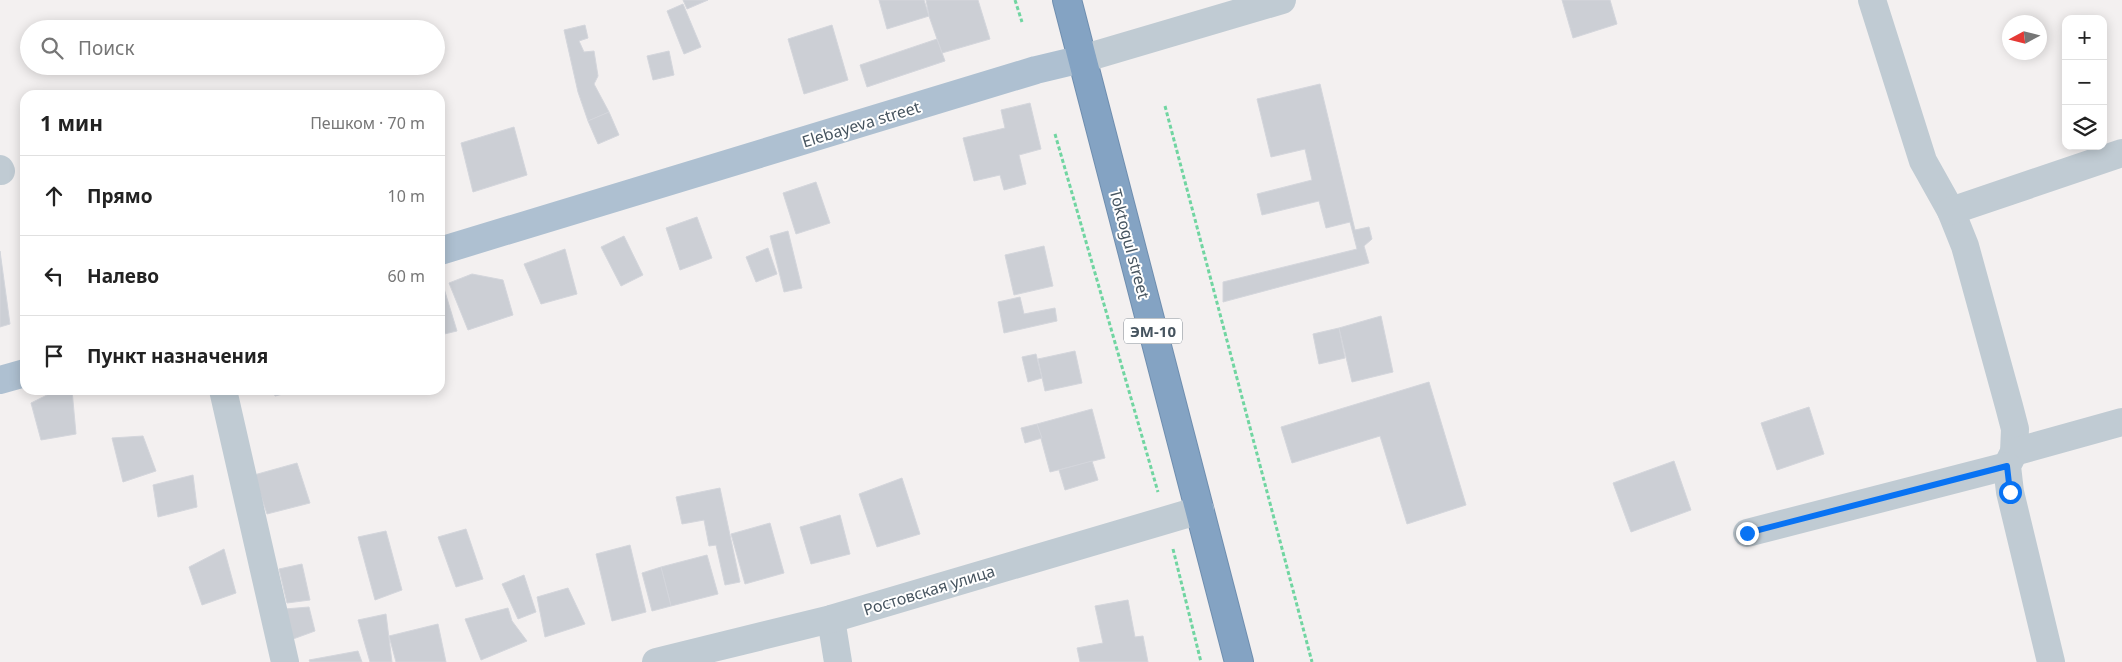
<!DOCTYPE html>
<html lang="ru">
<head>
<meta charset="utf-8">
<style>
  :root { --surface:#fff; --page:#f6f6f6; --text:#222; --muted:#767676; --line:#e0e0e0 }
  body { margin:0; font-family:"Noto Sans",sans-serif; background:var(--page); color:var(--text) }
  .controls { position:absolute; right:15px; top:15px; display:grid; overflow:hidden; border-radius:10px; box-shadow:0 2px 12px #0003 }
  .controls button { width:45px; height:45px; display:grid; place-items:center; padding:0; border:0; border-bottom:1px solid var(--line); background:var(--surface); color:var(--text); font:25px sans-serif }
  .compass { position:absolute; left:2002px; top:15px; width:45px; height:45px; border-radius:50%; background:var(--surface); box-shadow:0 2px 12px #0003; rotate:263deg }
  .stop { position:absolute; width:15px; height:15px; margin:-11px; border:4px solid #0973f3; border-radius:50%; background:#fff }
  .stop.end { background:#0973f3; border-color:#fff; box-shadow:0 1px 5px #0008 }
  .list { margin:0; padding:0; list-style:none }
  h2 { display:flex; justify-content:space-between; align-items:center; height:65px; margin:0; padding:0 20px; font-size:21px }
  h2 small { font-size:16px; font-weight:400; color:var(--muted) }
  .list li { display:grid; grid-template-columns:32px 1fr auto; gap:15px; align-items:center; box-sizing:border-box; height:80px; padding:0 20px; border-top:1px solid var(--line) }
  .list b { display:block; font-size:19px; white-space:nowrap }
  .list em { font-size:16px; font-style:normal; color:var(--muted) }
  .icon { flex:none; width:28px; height:28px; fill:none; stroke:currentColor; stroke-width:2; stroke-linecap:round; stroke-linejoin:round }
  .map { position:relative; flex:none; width:2122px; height:662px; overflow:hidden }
  .search { position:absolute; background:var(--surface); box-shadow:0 2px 12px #0003; left:20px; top:20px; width:425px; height:55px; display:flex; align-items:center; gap:12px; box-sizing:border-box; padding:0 18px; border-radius:28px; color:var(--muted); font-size:19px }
  .panel { position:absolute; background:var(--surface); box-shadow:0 2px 12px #0003; left:20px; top:90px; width:425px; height:305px; border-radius:15px }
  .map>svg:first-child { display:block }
  .building { fill:#cccfd5; stroke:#d4d6dc }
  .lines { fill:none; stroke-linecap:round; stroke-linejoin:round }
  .highway-casing { stroke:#6f8eaf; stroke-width:30 }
  .path { stroke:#70d5a1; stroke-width:3; stroke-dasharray:4 2.5; stroke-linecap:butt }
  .minor { stroke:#c0cbd3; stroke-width:28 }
  .major { stroke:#aec0d1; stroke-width:28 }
  .highway { stroke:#84a3c3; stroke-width:28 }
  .route { stroke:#0973f3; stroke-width:6 }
  .labels { text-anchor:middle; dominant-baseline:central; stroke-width:4; stroke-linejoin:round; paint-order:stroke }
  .shield { fill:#fff; stroke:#7e878f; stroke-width:1 }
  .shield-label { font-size:15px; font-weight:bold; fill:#46545f }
  .street-label { font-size:16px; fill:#46545f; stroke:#fff }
</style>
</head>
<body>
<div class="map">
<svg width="2122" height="662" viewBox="0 0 2122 662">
  <rect width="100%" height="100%" fill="#f3f0f0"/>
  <!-- building -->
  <g class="building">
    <path d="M683,0H708L687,9Z"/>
    <path d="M879,0H924L929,16L887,29Z"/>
    <path d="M926,0H978L990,39L942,53L929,16Z"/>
    <path d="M1562,0H1610L1617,24L1573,38Z"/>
    <path d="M683,4L701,47L684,54L667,11Z"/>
    <path d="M585,25L588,38L579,41L584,52L594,51L598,76L594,84L609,112L588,121L578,92L564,30Z"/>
    <path d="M832,25L848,80L804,94L788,39Z"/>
    <path d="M937,39L945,61L867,87L860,65Z"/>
    <path d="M669,51L674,75L653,80L647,56Z"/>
    <path d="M1320,84L1355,230L1369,227L1372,239L1364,246L1369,263L1223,302V282L1357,249L1350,222L1326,228L1319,201L1262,215L1257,194L1312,180L1305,149L1271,157L1257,99Z"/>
    <path d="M1030,103L1041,149L1019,155L1026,184L1004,190L1000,175L974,181L963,138L1005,128L1001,110Z"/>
    <path d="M609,112L619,135L598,144L588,121Z"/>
    <path d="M514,127L527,175L473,192L461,143Z"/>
    <path d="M816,182L830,223L796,234L783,193Z"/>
    <path d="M697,217L712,258L680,270L666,228Z"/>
    <path d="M788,231L802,288L784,292L770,236Z"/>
    <path d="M624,236L643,275L621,286L601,247Z"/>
    <path d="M1044,246L1053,286L1014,295L1005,255Z"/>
    <path d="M768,248L777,274L756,282L746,257Z"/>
    <path d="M565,249L577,294L541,304L524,264Z"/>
    <path d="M0,251L10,324L0,327Z"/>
    <path d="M472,274L503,280L513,315L468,330L449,283Z"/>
    <path d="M442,282L457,331L440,335V283Z"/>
    <path d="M1020,297L1024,314L1055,308L1057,321L1004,333L998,302Z"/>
    <path d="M1381,316L1393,372L1352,382L1339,328Z"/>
    <path d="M1339,328L1345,358L1319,364L1313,334Z"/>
    <path d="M1075,351L1082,383L1045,391L1038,359Z"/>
    <path d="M1036,354L1042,378L1028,382L1022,357Z"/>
    <path d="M1429,382L1466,505L1407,524L1380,436L1292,463L1281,427Z"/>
    <path d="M57,390H72L76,434L41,440L31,403Z"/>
    <path d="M273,390H299L275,396Z"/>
    <path d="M1809,407L1824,454L1777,470L1761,423Z"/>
    <path d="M1092,409L1105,458L1050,472L1037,424Z"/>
    <path d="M1037,424L1042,438L1025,443L1021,428Z"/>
    <path d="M143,436L156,471L123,482L112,438Z"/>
    <path d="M1092,461L1098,480L1065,490L1059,470Z"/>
    <path d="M1674,461L1691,510L1631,532L1613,483Z"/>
    <path d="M297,463L310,503L267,514L254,475Z"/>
    <path d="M193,475L197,507L158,517L153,485Z"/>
    <path d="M902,478L920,534L877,547L859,494Z"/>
    <path d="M720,488L740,582L725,585L716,545L709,546L704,520L682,524L676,497Z"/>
    <path d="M840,515L850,554L811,564L800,527Z"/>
    <path d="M770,523L784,573L745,584L731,534Z"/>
    <path d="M466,529L483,579L456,587L438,537Z"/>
    <path d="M386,531L402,590L375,600L358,537Z"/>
    <path d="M630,545L646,612L612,621L596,554Z"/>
    <path d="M224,549L236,593L202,605L189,567Z"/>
    <path d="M707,555L718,594L671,606L661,567Z"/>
    <path d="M302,564L310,600L287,603L279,569Z"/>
    <path d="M661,567L671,606L652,611L642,573Z"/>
    <path d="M524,575L536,612L518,619L502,584Z"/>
    <path d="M568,588L585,624L545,637L537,597Z"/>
    <path d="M1128,600L1135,637L1143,636L1148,662H1080L1077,648L1103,643L1095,606Z"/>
    <path d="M309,607L315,631L293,639L285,609Z"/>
    <path d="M508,608L512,621L527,641L481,660L465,619Z"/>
    <path d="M386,614L392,662H370L358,620Z"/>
    <path d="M438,624L446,662H396L389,636Z"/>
    <path d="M358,651L362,662H310L309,660Z"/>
  </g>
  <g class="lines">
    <!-- highway casing -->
    <g class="highway-casing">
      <path id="highway" d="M1067,0L1239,662"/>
    </g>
    <!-- path -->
    <g class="path">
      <path d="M1015,0L1022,22"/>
      <path d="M1165,106L1312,662"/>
      <path d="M1055,134L1158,492"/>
      <path d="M1173,549L1201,662"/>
    </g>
    <!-- minor -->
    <g class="minor">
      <path d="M1872,0L1923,161L1951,211L1965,246L2009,406L2015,429L2014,452L2007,466L2010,492L2051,662"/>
      <path d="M1082,59L1282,0"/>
      <path d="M0,169L1,171"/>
      <path d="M1951,211L2122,153"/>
      <path d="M223,390L285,662"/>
      <path d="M2014,452L2122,422"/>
      <path d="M1747,533L2007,466"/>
      <path d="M831,619L838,662"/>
      <path d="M656,662L831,619L1200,510"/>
    </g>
    <!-- major -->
    <g class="major">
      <path d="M440,251L1036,70L1082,59"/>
      <path d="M0,380L25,373"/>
    </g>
    <!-- highway -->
    <use href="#highway" class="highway"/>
  </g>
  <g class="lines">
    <!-- route -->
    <path class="route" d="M1747,533L2007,466L2010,492"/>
  </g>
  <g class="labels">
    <!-- shield labels -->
    <rect class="shield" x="1124" y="318.5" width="58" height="25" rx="4"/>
    <g class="shield-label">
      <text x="1153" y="331">ЭМ-10</text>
    </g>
    <!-- street labels -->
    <g class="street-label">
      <text transform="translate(861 124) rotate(-17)">Elebayeva street</text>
      <text transform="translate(1130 244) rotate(75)">Toktogul street</text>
      <text transform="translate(929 590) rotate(-17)">Ростовская улица</text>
    </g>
  </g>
</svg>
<div class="controls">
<button>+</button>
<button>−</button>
<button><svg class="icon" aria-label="layers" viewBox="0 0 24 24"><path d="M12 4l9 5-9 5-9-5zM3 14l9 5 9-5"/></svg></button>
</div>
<svg class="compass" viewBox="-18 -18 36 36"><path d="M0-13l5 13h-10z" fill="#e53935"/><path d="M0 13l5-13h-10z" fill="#767676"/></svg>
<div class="stop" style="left:2010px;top:492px"></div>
<div class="stop end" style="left:1747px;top:533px"></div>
<div class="search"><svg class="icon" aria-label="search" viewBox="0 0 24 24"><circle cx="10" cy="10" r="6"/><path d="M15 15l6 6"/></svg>Поиск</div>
<section class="panel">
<h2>1 мин<small>Пешком · 70 m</small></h2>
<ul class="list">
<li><svg class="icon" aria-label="ahead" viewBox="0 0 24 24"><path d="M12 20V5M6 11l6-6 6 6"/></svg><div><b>Прямо</b></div><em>10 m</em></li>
<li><svg class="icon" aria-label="left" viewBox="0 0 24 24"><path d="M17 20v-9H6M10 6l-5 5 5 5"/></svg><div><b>Налево</b></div><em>60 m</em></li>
<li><svg class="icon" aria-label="arrive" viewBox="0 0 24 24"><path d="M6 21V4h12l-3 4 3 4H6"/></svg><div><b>Пункт назначения</b></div></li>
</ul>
</section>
</div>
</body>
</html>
